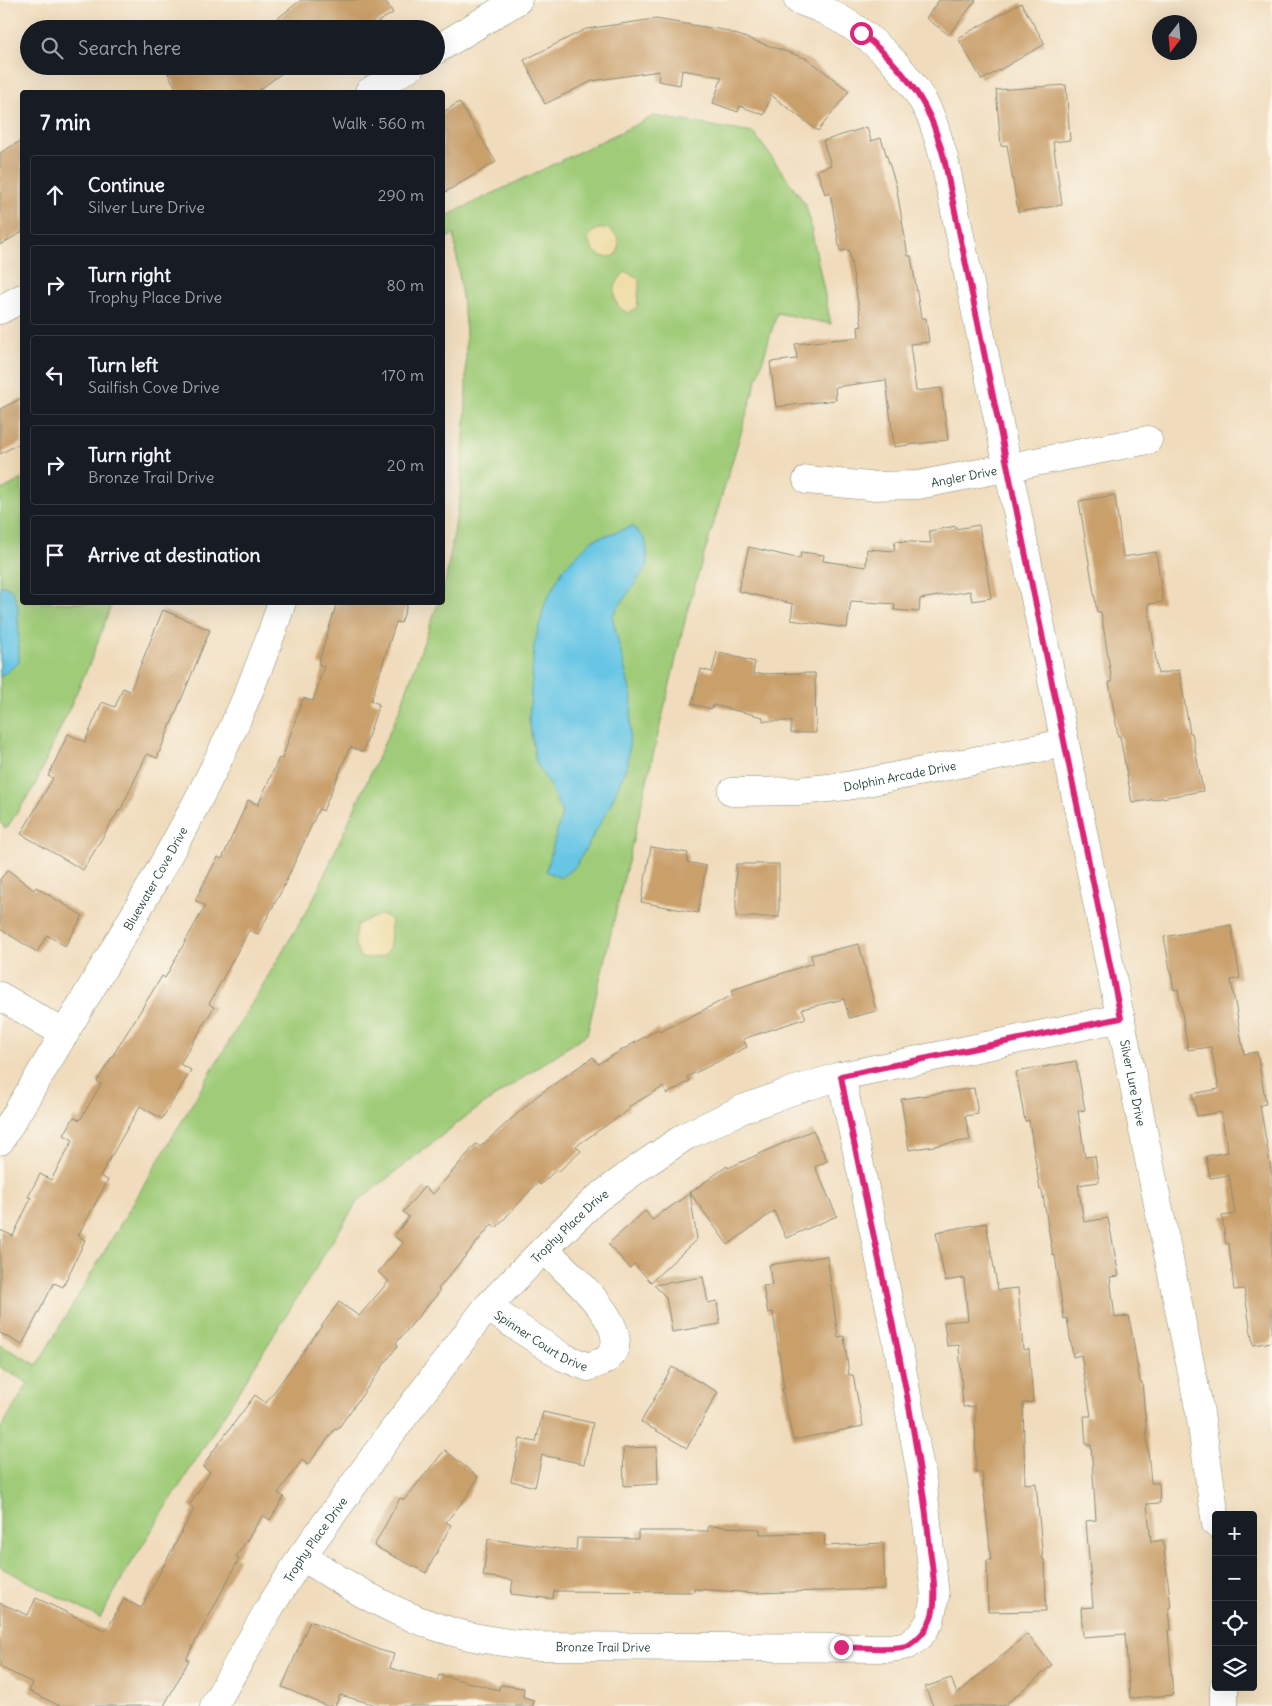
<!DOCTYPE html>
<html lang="en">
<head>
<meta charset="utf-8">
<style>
  :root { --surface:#171b24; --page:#242831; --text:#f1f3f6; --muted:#9ea1a6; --line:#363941 }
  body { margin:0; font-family:Delius,sans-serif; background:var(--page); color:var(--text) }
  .controls { position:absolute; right:15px; bottom:15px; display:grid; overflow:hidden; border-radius:5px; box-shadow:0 5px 20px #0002 }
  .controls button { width:45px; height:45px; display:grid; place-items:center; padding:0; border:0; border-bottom:1px solid var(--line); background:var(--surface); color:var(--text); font:25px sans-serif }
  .compass { position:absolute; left:1152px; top:15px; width:45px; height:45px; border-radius:50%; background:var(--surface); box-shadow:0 5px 20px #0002; rotate:196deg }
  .stop { position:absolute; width:15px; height:15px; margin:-11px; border:4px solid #db2777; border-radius:50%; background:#fff }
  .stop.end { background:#db2777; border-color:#fff; box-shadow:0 1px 5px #0008 }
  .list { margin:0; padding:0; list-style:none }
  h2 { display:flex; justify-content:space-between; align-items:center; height:65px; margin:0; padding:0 20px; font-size:21px }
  h2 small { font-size:16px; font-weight:400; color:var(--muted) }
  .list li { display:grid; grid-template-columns:32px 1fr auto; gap:15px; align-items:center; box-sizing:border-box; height:80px; margin:0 10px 10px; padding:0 10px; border:1px solid var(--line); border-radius:5px }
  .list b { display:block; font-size:19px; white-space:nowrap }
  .list p { margin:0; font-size:16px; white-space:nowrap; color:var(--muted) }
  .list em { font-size:16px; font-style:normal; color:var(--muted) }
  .icon { flex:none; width:28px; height:28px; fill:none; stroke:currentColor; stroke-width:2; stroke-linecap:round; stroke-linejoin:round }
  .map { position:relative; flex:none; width:1272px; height:1706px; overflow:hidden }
  .search { position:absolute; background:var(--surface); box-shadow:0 5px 20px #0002; left:20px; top:20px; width:425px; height:55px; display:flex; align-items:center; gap:12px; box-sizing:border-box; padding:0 18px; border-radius:28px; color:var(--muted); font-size:19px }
  .panel { position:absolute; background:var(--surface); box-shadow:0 5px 20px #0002; left:20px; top:90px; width:425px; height:515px; border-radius:5px }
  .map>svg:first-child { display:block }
  .green { fill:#a0cc79; stroke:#608456 }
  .sand { fill:#eeda9e; stroke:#868c69 }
  .water { fill:#67c6e5; stroke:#43828c }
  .building { fill:#c99f6b }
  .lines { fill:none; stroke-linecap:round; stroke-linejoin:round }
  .street-casing { stroke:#888c78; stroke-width:29 }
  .street { stroke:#fff; stroke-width:28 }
  .route { stroke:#db2777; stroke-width:6 }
  .labels { text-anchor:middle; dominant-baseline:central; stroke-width:4; stroke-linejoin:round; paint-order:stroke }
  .street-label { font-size:12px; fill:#1f3d34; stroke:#fbf7ec }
</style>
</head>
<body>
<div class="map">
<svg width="1272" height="1706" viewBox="0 0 1272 1706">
  <rect width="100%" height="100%" fill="#fbf7ec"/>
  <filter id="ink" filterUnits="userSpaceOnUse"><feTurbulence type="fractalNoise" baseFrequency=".02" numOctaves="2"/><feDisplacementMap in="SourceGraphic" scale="10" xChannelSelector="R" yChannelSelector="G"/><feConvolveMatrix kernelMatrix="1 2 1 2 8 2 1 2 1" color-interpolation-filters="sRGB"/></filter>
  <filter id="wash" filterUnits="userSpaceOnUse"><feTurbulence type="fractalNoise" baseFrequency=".0096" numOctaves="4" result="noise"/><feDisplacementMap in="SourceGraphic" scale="20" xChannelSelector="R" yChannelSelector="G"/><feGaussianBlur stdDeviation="1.12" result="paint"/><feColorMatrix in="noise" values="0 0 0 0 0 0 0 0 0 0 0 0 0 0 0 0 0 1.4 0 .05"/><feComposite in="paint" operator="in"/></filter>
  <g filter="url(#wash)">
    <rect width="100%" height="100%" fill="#f0dcbc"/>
    <!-- green -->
    <g class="green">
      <path d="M654,116L754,133L806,205L831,324L777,313L688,608L587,1034L464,1118L357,1202L124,1575L100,1618L0,1567V1430L28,1383L0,1367V1345L37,1365L312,902L399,711L438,603L442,602L443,589L446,579L460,497L466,407V330L454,234L443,240V219L454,212Z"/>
      <path d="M22,479V602L112,603L91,660L34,787L6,829L0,822V491Z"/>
    </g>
    <!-- sand -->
    <g class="sand">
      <path d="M605,228C618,232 622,243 616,255C602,261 593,253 588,240C591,231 596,229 605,228Z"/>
      <path d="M626,272L639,278V286L637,307L629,313C609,307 611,282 626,272Z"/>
      <path d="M380,915L386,916L391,921C390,947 394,962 360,957C354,945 353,937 358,924Z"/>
    </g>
    <!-- water -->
    <g class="water">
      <path d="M633,526L646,541L648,565L612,616L632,698L628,763L609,808L576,866L560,878L546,871L562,814L551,788L536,763L529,719L534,646L545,603L563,569L592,540Z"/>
      <path d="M0,585L12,589L18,606L19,663L0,677Z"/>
    </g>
    <g id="blocks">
      <!-- building -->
      <g class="building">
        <path d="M301,0H385L393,13L366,29H264Z"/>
        <path d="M939,0H976L949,35L926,18Z"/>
        <path d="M1021,3L1045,44L982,80L958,38Z"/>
        <path d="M655,19L723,30L808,59L849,91L818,131L771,95L764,115L740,106L738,112L713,103L722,77L682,70L680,85L658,81L659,71L592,81L545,104L524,60L586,29Z"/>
        <path d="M164,66H291L257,92H178Z"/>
        <path d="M1066,85L1070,140L1053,142L1062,205L1018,212L1007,145L1001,146L996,90Z"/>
        <path d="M459,102L496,162L442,194V113Z"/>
        <path d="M867,127L871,141L881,138L896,185L908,256H911L921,318H926L929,342L910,344L916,391L941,388L948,440L894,447L886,380L835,387L836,400L776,407L770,362L797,359L795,344L859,337L858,327L862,326L849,250L840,251L830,192L825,194L817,170L831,165L823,141Z"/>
        <path d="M22,140V232L0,245V153Z"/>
        <path d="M22,398V442L0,454V409Z"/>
        <path d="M1115,495L1123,557L1156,552L1163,602L1148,604L1158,674L1179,670L1190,733H1192L1203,791L1132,803L1120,736H1118L1109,682H1112L1101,612H1097L1079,501Z"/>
        <path d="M979,525L991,598L972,601L970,591L920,599L919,612L894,610L895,604L851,601L847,628L791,620L793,604L738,591L749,547L800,559L801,552L824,555L823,561L866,567L867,549L894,551L895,541L931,543L929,531L956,526V529Z"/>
        <path d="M337,602H408L401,623L396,622L371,701L379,704L363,752L350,747L323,811L319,809L282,890L258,934L249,930L209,1004L214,1007L180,1064L191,1070L162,1119L140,1106L100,1176L108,1180L78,1236L85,1240L63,1287L54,1283L22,1345L0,1333V1230L13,1236L31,1198L28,1197L40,1174L51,1180L73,1140L64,1135L74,1117L80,1120L101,1084L97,1081L162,976L165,978L205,906L195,900L218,857L222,859L248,800L258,805L279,758L282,759L303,698L313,701L324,666L318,664Z"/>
        <path d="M163,610L210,630L157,758L147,754L120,811L119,810L83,870L21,834L53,778L48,776L68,734L85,742L102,702L115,707L123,688L130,691Z"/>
        <path d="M717,652L755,662L753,674L815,673L816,733H791V721H763V717L713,705L712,709L692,704L701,669L712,672Z"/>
        <path d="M651,847L688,853L687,862L706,866L698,913L641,902Z"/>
        <rect x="736" y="864" width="43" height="53"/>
        <path d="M8,870L34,890L36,887L83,916L65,946L47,935L37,952L0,929V879Z"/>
        <path d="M1231,925L1240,978L1231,980L1244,1054L1257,1052L1266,1104L1260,1105L1272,1175V1342L1253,1345L1244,1289L1234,1290L1229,1243L1226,1244L1222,1216L1235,1214L1229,1175L1210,1178L1206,1156L1228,1152L1221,1112L1197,1116L1192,1094L1219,1089L1211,1047L1188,1050L1178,989L1174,990L1164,937Z"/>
        <path d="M859,944L876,1011L849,1018L844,999L802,1009L806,1018L743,1039L747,1047L687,1077L690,1081L667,1094L663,1087L628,1107L630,1109L576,1146L581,1151L558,1172L556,1170L540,1185L538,1182L496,1228L492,1224L438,1289L440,1291L396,1343L398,1345L337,1430L335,1429L308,1465L302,1460L278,1493L284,1497L270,1520L263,1515L236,1557L239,1559L186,1659L189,1660L164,1706H60L29,1691L33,1683L0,1667V1603L28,1615L36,1598L106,1631L124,1599L141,1608L194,1509L189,1506L210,1472L203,1467L211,1454L255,1395L266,1403L339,1302L359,1316L389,1281L378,1272L403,1243L394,1236L409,1217L403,1212L424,1187L433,1194L476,1144L480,1147L537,1096L593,1057L598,1064L658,1029L660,1032L733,995L732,990L813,963L811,955Z"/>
        <path d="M1076,1061L1085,1110L1078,1111L1085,1157L1095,1156L1099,1182L1078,1185L1084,1222L1108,1218L1119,1276L1110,1277L1115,1318L1129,1316L1140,1382H1142L1151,1483H1159L1160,1503L1147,1504L1151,1542L1163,1540L1171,1607H1169L1171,1630H1168L1173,1695L1130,1698L1125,1634L1083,1637L1081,1608L1093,1607L1086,1521L1096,1520L1091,1445H1086L1084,1416H1091L1081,1355L1073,1357L1067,1318L1064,1319L1055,1255L1053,1256L1042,1190H1040L1029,1120L1025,1121L1016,1072Z"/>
        <path d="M974,1088L978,1114L965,1116L970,1140L909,1150L901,1099Z"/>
        <path d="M813,1130L827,1161L815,1167L837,1216L786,1238L774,1211L728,1245L690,1193L697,1239L651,1282L634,1264L630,1268L608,1244L645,1211L653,1220L664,1210L665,1211L727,1166L728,1168Z"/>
        <path d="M986,1223L998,1290L1018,1288L1023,1350L1029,1349L1033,1402L1023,1403L1025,1484L1036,1483L1043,1560H1045L1046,1611L988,1612L987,1560H991L982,1472H976L975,1406L963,1407L959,1345L947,1346L944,1322L968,1320L964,1278L945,1281L936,1232Z"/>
        <path d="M827,1256L838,1337L844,1336L849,1375H853L863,1426L793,1440L782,1389H784L773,1312L768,1313L763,1286L772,1285L769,1265Z"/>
        <path d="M703,1277L708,1303L717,1301L720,1324L672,1332L666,1297L654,1285Z"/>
        <path d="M672,1367L718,1392L687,1448L641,1422Z"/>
        <path d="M543,1412L593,1423L584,1464L542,1455L535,1487L511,1481L520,1439L536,1442Z"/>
        <path d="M657,1447L658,1484L624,1486L623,1448Z"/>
        <path d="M445,1450L478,1477L468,1495L446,1522L451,1525L426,1573L374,1546L400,1498L404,1500Z"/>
        <path d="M708,1526L760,1529V1534L824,1533L825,1546L883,1543L885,1589L756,1593L694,1589V1592L554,1591L553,1599L511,1594L513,1580L483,1576L488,1539L576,1551L577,1538L638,1539V1531H708Z"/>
        <path d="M310,1621L379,1650L394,1654L390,1668L437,1681L439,1675L499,1690L500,1685L524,1688L523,1697L534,1700L533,1706H380L340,1695L335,1706H327L282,1687Z"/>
        <path d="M1027,1634L1052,1665L1004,1706H933L925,1687L951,1678L957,1694Z"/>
      </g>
    </g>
  </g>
  <g filter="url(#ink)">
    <use href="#blocks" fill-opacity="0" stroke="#888c78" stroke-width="1"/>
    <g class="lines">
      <!-- street casing -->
      <g class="street-casing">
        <g id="street">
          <path id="s1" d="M798,0C808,4 818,7 827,12C871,33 911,73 931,117C936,130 940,145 944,158L1065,743L1200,1413L1216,1524"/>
          <path d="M436,50L518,0"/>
          <path d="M369,92L411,66"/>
          <path d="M0,310L22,298"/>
          <path id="s2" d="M807,480L869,486L918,485L1148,440"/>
          <path id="s3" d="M732,792L799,791L847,786L1065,743"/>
          <path d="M0,996L65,1034"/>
          <path id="s4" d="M0,1141C41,1073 82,1004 122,936C185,829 244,721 282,602"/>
          <path id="s5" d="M487,1307L563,1357L588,1367C594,1364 605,1362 609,1357C638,1328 562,1268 544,1249"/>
          <path id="s6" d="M302,1556C351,1588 400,1618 457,1633C482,1640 508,1643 533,1646L891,1648L908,1645L920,1636L930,1621L935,1596L923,1486L911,1419L898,1346L841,1076"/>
          <path id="s7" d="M214,1706L267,1612L302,1556L386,1440L487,1307L544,1249L595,1200L637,1169L686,1136L743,1109L792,1091L841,1076L1121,1018"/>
          <path d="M1224,1706V1687"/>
        </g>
      </g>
      <!-- street -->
      <use href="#street" class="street"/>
    </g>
  </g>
  <g class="lines" filter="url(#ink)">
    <!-- route -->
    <path class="route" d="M841,1647C857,1647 896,1651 909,1645C917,1640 925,1631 929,1623C940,1603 931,1562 929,1540C912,1383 869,1231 841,1076L1121,1018L944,158C940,144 936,130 930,117C914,82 890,57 861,33"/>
  </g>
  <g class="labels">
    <!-- street labels -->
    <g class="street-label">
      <text stroke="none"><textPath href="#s2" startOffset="158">Angler Drive</textPath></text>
      <text stroke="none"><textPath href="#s3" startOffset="169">Dolphin Arcade Drive</textPath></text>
      <text stroke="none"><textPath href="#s4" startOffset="305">Bluewater Cove Drive</textPath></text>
      <text stroke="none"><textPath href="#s1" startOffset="1169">Silver Lure Drive</textPath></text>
      <text stroke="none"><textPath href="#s7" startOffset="600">Trophy Place Drive</textPath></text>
      <text stroke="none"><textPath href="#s5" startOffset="64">Spinner Court Drive</textPath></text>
      <text stroke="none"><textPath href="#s7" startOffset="195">Trophy Place Drive</textPath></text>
      <text stroke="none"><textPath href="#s6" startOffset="321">Bronze Trail Drive</textPath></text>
    </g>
  </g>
</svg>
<div class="controls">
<button>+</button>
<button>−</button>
<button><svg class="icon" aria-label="locate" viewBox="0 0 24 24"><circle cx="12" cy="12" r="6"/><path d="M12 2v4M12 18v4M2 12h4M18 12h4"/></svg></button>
<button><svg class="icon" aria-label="layers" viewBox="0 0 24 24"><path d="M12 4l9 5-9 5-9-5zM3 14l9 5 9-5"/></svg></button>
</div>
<svg class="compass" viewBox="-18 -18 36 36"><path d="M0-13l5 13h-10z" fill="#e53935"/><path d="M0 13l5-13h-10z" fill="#9ea1a6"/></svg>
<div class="stop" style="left:861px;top:33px"></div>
<div class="stop end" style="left:841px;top:1647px"></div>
<div class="search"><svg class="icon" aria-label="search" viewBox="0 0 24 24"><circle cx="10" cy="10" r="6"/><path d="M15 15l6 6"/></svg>Search here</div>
<section class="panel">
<h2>7 min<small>Walk · 560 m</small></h2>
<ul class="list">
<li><svg class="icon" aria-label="ahead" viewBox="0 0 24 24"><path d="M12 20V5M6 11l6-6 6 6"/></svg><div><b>Continue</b><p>Silver Lure Drive</p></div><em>290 m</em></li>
<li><svg class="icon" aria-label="right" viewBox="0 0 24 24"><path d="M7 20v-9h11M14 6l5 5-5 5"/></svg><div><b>Turn right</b><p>Trophy Place Drive</p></div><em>80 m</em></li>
<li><svg class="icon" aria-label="left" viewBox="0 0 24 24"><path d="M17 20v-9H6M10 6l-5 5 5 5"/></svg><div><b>Turn left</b><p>Sailfish Cove Drive</p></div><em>170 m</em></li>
<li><svg class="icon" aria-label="right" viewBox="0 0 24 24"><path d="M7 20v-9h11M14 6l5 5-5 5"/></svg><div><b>Turn right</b><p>Bronze Trail Drive</p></div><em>20 m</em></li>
<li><svg class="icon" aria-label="arrive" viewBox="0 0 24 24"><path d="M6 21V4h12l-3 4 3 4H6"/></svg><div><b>Arrive at destination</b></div></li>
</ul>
</section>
</div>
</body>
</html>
